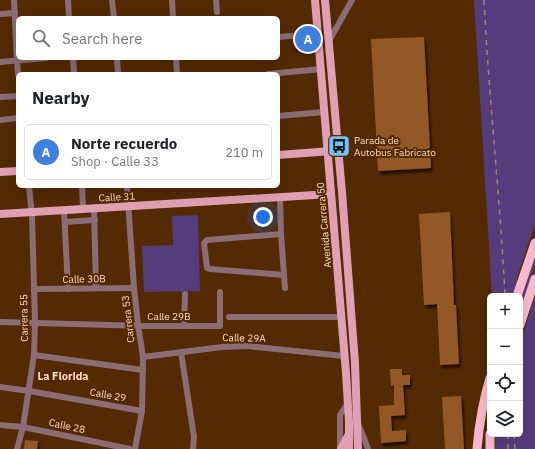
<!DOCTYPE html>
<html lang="en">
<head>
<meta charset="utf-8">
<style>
  :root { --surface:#fff; --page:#f6f6f6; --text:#202124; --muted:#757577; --line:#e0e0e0; --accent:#456982 }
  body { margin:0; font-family:"IBM Plex Sans",sans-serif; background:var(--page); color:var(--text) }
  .controls { position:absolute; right:12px; bottom:12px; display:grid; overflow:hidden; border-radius:6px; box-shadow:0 4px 16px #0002 }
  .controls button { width:36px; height:36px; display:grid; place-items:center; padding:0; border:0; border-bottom:1px solid var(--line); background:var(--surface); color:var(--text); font:20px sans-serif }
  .you { position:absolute; left:263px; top:217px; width:14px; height:14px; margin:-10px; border:3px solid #fff; border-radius:50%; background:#1a73e8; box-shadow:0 0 0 6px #1a73e833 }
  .badge { display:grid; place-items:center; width:26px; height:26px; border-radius:50%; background:var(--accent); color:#fff; font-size:13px; font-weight:700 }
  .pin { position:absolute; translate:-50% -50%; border:2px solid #fff; box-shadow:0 1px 4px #0006 }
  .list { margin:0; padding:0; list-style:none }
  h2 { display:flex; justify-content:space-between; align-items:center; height:52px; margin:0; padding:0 16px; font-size:17px }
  h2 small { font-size:13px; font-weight:400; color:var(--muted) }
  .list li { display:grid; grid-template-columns:26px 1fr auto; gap:12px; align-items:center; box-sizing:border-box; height:56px; margin:0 8px 8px; padding:0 8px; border:1px solid var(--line); border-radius:6px }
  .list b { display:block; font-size:15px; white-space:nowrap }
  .list p { margin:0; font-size:13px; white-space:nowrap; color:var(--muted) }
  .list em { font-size:13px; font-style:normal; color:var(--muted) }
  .icon { flex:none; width:22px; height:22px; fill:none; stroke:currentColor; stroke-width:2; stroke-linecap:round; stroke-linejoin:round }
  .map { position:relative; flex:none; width:535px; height:449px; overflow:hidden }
  .search { position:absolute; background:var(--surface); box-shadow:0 4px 16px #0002; left:16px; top:16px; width:264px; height:44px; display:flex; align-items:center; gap:10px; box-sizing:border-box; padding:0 14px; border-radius:6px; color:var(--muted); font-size:15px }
  .panel { position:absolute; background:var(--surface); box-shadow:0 4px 16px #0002; left:16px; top:72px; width:264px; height:116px; border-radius:6px }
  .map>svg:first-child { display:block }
  .green { fill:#553d7d }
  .building { fill:#925825; filter:url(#shadow) }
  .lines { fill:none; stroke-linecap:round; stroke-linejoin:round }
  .minor { stroke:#8c6c75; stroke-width:6 }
  .major { stroke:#e19fb3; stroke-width:8 }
  .highway { stroke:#f9b9cc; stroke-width:9 }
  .rail { stroke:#ab8666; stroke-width:1.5; stroke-dasharray:5 5; stroke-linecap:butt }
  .labels { text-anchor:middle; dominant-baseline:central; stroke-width:4; stroke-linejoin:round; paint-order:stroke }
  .poi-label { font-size:10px; fill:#fddcc4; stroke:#532a01; text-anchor:start }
  .street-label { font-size:10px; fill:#fddcc4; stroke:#532a01 }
  .neighbourhood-label { font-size:11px; font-weight:bold; fill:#fddcc4; stroke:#532a01 }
</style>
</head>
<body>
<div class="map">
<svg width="535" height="449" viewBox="0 0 535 449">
  <defs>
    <filter id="shadow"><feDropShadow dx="2" dy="3.5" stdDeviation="1" flood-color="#0009"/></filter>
  </defs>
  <rect width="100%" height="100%" fill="#532a01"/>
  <!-- green -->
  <g class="green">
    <path d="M474,0H535V224L517,278V296H492Z"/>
    <path d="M198,215L200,291L144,292L142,246L173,245L172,216Z"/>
    <path d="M535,255V266L521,307H520V299Z"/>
    <path d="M535,295V449H495L496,434H520V344Z"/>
  </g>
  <!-- building -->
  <g class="building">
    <path d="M424,37L431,168L378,171L371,39Z"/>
    <path d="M450,212L454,305H456L459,364L440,365L437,304L424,305L419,214Z"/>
    <path d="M390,369H402V375H410V385H403L405,415L391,416L392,431L406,430V441L381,443L379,406L394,405V385L391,386Z"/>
    <path d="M461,396L464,449H445L442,397Z"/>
    <path d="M25,440L38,441L37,449H24Z"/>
  </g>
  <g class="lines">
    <!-- minor -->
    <g class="minor">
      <path d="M14,0L17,61L18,74"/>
      <path d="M68,0L69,18"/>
      <path d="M112,0L114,18"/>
      <path d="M172,0L173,18"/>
      <path d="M216,0L217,12"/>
      <path d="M0,14L15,13"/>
      <path d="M278,37L318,34"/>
      <path d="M329,41L352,0"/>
      <path d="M73,58L74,74"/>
      <path d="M117,58L118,74"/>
      <path d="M176,58L177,74"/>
      <path d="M0,62L46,58"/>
      <path d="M268,74L321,69"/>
      <path d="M0,97L18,96"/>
      <path d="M278,116L324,112"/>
      <path d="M0,120L18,118"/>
      <path d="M82,186L83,209"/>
      <path d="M127,186L134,288L138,325L143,357L142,411L135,449"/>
      <path d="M280,197L281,234L285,288"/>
      <path d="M94,208L96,288"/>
      <path d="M64,210L68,289"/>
      <path d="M65,222L95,220"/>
      <path d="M281,234L207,240L204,243L207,268L210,269L284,275"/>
      <path d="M34,289L134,288"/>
      <path d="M229,317H341"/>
      <path d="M0,322L146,326H220V292"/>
      <path d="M184,326L185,294"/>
      <path d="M181,352L194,437L193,449"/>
      <path d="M34,355L143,370"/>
      <path d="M143,357L222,347L247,346L344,356"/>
      <path d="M0,387L29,391L142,411"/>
      <path d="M358,424L364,438L368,449"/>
      <path d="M0,425L23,427L130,449"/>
      <path d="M17,449L23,427L34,355L35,322L32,216L29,186"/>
      <path d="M340,449V415L348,403"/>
    </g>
    <!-- major -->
    <g class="major">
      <path d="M315,0L346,373L349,421V449"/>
      <path d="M325,0L342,192L355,363L358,449"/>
      <path d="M278,155L332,151"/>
      <path d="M0,172L18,171"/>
      <path d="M0,214L331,194"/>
      <path d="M341,449L348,436"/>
    </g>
    <!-- highway -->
    <g class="highway">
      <path d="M517,296L535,243"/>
      <path d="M520,325L535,279"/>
      <path d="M477,449C479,425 483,401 490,378"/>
      <path d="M490,449V434"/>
    </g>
    <!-- rail -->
    <g class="rail">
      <path d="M484,0C489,99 500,197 505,296"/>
      <path d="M514,434L515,449"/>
      <path d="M508,449V434"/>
    </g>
  </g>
  <!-- icons -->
  <defs>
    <g id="bus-square" transform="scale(1.15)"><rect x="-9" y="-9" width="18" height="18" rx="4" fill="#72c1f5" stroke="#532a01"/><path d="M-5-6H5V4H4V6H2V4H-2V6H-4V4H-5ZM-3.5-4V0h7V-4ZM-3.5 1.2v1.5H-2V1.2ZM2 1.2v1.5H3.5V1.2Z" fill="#111"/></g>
  </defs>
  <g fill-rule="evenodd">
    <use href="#bus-square" x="339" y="146"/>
  </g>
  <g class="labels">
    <!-- poi labels -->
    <g class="poi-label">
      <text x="354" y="140">Parada de<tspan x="354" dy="12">Autobus Fabricato</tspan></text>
    </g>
    <!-- street labels -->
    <g class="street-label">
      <text transform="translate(117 197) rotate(-3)">Calle 31</text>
      <text transform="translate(324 225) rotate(-95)">Avenida Carrera 50</text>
      <text transform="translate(84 279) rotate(-1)">Calle 30B</text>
      <text x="169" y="316">Calle 29B</text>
      <text transform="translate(24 318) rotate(-91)">Carrera 55</text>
      <text transform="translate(128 319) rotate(-97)">Carrera 53</text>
      <text transform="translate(244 338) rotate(1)">Calle 29A</text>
      <text transform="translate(108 395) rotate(10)">Calle 29</text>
      <text transform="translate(67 426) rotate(12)">Calle 28</text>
    </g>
    <!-- neighbourhood labels -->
    <g class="neighbourhood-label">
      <text x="63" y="376">La Florida</text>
    </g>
  </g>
</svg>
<div class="controls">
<button>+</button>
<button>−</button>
<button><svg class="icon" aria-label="locate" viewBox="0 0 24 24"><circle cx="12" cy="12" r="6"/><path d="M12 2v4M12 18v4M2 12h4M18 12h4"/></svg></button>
<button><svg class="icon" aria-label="layers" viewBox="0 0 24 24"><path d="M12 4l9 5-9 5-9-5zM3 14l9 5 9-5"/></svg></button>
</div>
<div class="you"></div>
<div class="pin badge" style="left:308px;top:39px;background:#3f7fe0">A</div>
<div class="search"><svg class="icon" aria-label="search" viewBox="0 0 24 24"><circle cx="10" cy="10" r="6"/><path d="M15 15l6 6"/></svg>Search here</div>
<section class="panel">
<h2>Nearby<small></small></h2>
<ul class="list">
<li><span class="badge" style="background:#3f7fe0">A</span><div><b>Norte recuerdo</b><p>Shop · Calle 33</p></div><em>210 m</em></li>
</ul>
</section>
</div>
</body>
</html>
